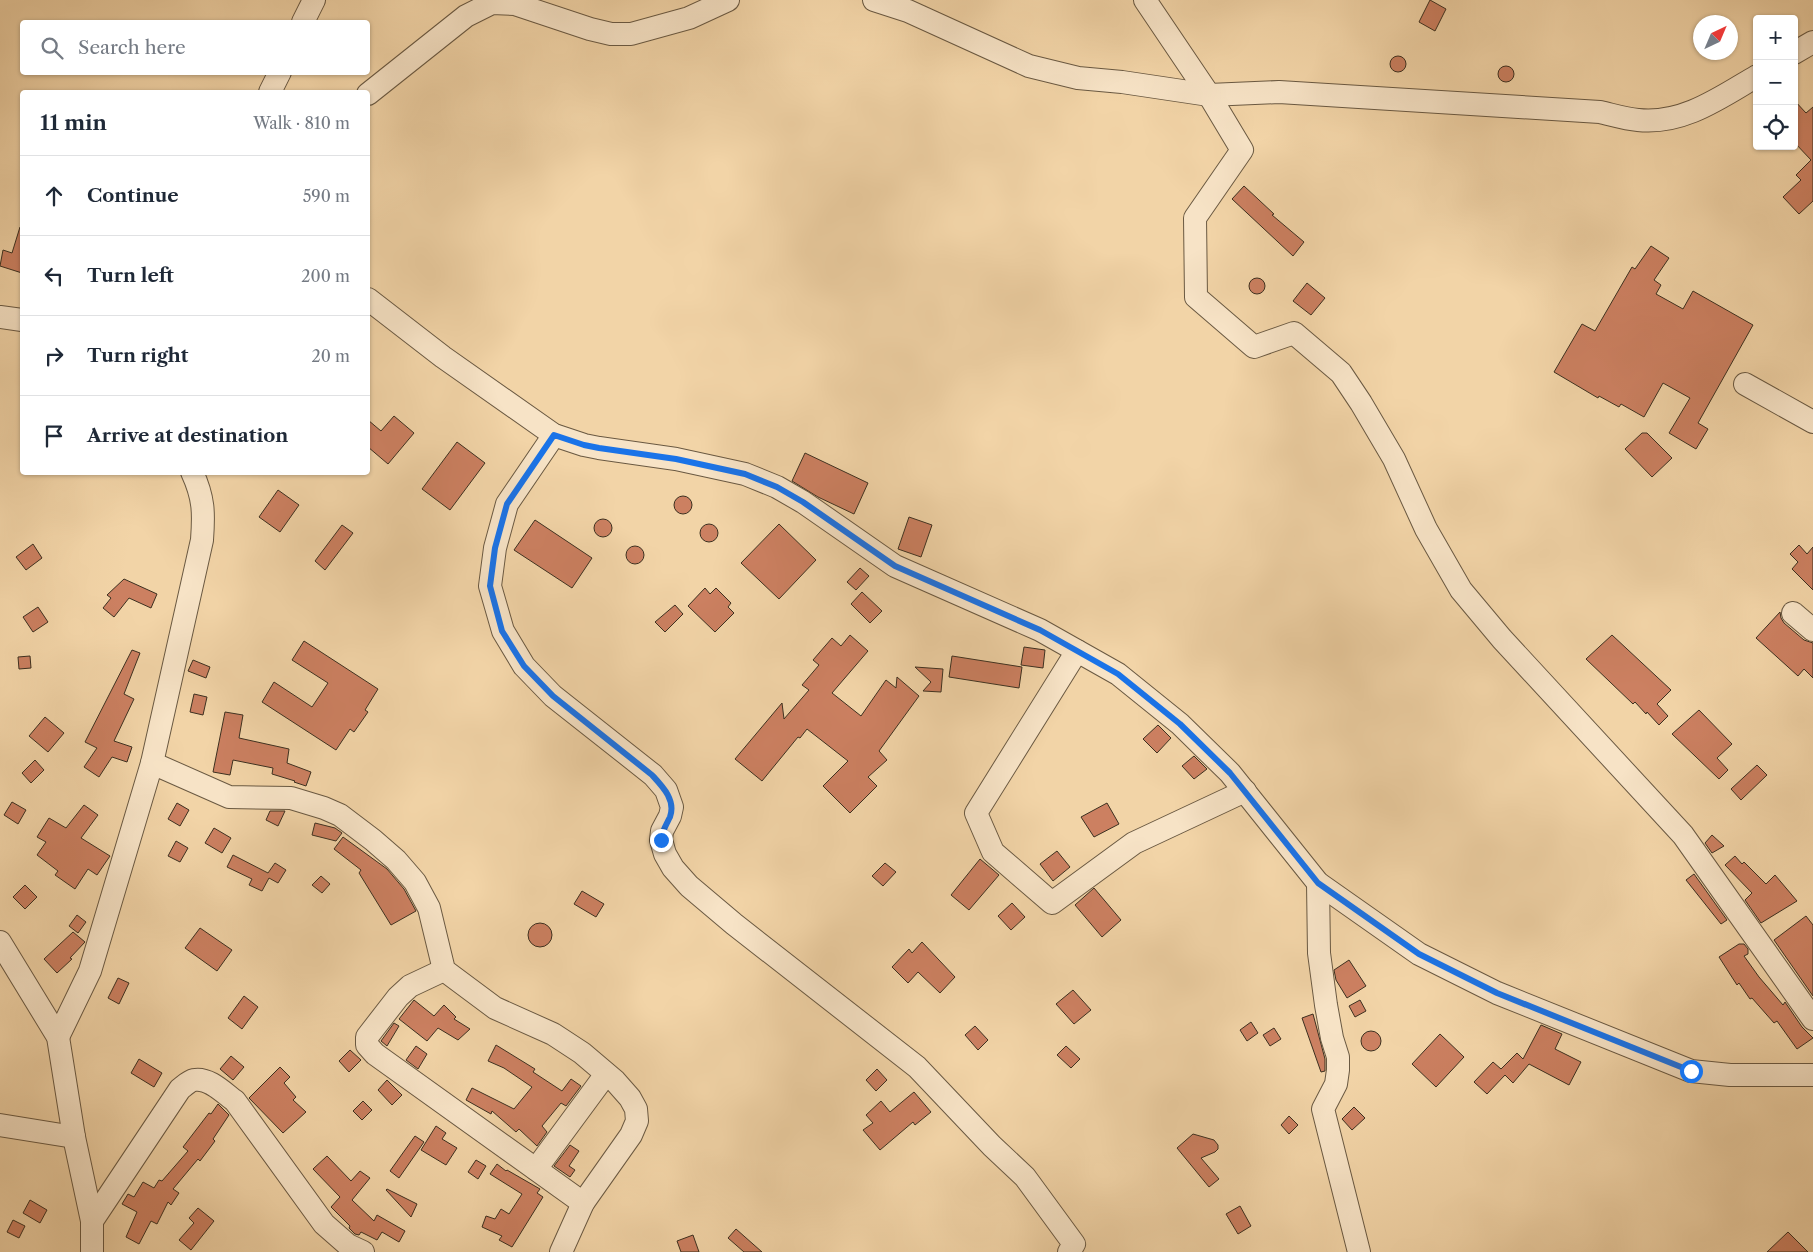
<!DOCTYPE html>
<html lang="en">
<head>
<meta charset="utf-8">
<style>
  :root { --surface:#fff; --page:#f2f2f3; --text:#1f2937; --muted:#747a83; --line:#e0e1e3 }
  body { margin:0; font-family:"Libre Caslon Text",serif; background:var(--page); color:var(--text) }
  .controls { position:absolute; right:15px; top:15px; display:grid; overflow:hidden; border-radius:5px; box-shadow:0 1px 4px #0004 }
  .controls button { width:45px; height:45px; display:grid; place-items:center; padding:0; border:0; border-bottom:1px solid var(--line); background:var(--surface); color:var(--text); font:25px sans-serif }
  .compass { position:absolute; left:1693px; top:15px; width:45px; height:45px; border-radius:50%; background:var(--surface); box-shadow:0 1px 4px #0004; rotate:44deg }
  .stop { position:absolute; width:15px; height:15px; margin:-11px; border:4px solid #1a73e8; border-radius:50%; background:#fff }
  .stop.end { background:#1a73e8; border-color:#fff; box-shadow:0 1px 5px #0008 }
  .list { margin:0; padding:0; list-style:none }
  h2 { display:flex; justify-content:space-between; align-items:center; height:65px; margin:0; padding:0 20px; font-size:21px }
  h2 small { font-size:16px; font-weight:400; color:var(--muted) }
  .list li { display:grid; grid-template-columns:32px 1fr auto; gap:15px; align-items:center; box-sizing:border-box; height:80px; padding:0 20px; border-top:1px solid var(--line) }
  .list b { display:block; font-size:19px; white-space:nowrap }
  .list em { font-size:16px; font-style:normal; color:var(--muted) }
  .icon { flex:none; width:28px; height:28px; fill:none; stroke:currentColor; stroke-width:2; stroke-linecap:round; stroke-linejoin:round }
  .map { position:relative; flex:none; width:1813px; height:1252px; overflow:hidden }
  .search { position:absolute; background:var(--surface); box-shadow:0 1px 4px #0004; left:20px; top:20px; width:350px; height:55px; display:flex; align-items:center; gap:12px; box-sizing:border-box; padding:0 18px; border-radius:5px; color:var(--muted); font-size:19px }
  .panel { position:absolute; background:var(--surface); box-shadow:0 1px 4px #0004; left:20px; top:90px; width:350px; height:385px; border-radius:5px }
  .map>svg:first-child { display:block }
  .building { fill:#cc8061; stroke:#3c3020 }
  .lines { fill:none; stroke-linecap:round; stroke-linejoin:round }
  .minor-casing { stroke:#6a5942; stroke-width:24 }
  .minor { stroke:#f7e3c6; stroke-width:22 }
  .route { stroke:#1a73e8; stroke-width:6 }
</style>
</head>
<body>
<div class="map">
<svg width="1813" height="1252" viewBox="0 0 1813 1252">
  <rect width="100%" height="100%" fill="#f2d4a7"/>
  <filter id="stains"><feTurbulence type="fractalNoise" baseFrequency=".004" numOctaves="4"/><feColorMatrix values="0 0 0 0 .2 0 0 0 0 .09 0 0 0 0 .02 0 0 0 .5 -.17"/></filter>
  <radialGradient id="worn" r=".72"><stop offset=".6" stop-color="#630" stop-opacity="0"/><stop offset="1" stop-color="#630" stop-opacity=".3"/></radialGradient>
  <!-- building -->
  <g class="building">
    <path d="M1430,0L1446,9L1435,31L1419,22Z"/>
    <circle cx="1398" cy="64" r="8"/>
    <circle cx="1506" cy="74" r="8"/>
    <path d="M1794,100L1806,113L1813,107V201L1799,214L1783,197L1801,180L1796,175L1811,160L1794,142Z"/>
    <path d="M1244,186L1274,214L1272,215L1304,242L1293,256L1232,199Z"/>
    <path d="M20,227L22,228V273L0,266L3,250L12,253Z"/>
    <path d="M1651,246L1669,258L1654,280L1661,285L1656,294L1683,309L1693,291L1753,325L1698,423L1708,429L1696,449L1669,433L1690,398L1663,383L1644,417L1621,404L1619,407L1599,396L1598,398L1554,372L1582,324L1595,331L1632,267L1635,269Z"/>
    <circle cx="1257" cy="286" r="8"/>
    <path d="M1307,283L1325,298L1311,315L1293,301Z"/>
    <path d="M394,416L414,433L388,464L368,447V420L381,431Z"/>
    <path d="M1642,433H1647L1672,458L1652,477L1625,449Z"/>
    <path d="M457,442L485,463L450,510L422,489Z"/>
    <path d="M805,453L868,483L854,514L818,497L792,481Z"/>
    <path d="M278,490L299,505L280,532L259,517Z"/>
    <circle cx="683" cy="505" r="9"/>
    <path d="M909,517L932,525L921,557L898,549Z"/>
    <circle cx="603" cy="528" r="9"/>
    <path d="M535,520L592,558L572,588L514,550Z"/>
    <circle cx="709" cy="533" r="9"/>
    <path d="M779,524L816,560L779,599L741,563Z"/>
    <path d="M342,525L353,533L325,570L315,561Z"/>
    <path d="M33,544L42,558L26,570L16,557Z"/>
    <path d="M1799,545L1807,554L1813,547V590L1792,569L1798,562L1790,554Z"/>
    <circle cx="635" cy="555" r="9"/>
    <path d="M860,568L869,576L856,590L847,582Z"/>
    <path d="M124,579L157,594L151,608L129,598L114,617L103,608L111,598L107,595Z"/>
    <path d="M705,588L710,594L716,588L731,603L728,607L734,613L715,632L688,606Z"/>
    <path d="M862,592L882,611L870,623L851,604Z"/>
    <path d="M675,605L683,614L665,632L655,622Z"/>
    <path d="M38,607L48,622L33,632L23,617Z"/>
    <path d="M1780,612L1781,618L1784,623L1804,640L1813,643V678L1804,669L1798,676L1756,638Z"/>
    <path d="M850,635L868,651L832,693L861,716L886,680L896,688L897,677L919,696L879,751L887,760L868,777L877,786L850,813L823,786L848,761L807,729L800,738L798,737L762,781L735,759L782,703L784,719L809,690L802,685L819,665L813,660L832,638L841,646Z"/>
    <path d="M1612,635L1671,690L1657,704L1668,716L1659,725L1647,712L1646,714L1635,702L1633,704L1586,659Z"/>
    <path d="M304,641L378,689L365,710L368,712L354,732L350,729L336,750L262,702L274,682L312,707L328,683L292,660Z"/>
    <path d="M1024,647L1045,650L1043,668L1021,665Z"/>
    <path d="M132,650L140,653L124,694L134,699L114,741L132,747L127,762L112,757L99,777L84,767L97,748L85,742Z"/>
    <path d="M30,656L31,668L19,669L18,657Z"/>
    <path d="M952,656L1022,667L1019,688L949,677Z"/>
    <path d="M193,660L210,667L206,678L188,671Z"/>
    <path d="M915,667L943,669L941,692L923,691L931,682Z"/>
    <path d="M194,694L207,697L203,715L190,712Z"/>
    <path d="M1699,710L1732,744L1717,758L1728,770L1719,779L1672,734Z"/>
    <path d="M225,712L243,715L239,738L289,749L287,763L311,772L306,786L294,782L295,781L272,774L273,768L233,760L230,775L213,772Z"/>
    <path d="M45,717L64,733L48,752L29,736Z"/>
    <path d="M1158,725L1171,738L1157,753L1143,739Z"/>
    <path d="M1194,756L1207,769L1194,779L1182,766Z"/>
    <path d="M35,760L44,770L31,783L22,773Z"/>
    <path d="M1757,765L1767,775L1741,800L1731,789Z"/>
    <path d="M12,802L26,810L18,824L4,815Z"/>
    <path d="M177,803L189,810L180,826L168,819Z"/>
    <path d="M1107,803L1119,824L1094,837L1081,817Z"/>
    <path d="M84,805L98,815L81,838L110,856L97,875L88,869L75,889L55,875L58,871L37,855L46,842L37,837L49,818L66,828Z"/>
    <path d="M270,811H285L278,826L266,820Z"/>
    <path d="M315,823L335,828L342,833L336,841L312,835Z"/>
    <path d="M214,828L231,838L222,853L205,843Z"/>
    <path d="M1712,835L1724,846L1712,853L1705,843Z"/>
    <path d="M343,837L387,869L404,889L416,911L391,925L359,873L361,870L334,849Z"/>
    <path d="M176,841L188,848L180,862L168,856Z"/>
    <path d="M1057,851L1070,867L1053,881L1040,864Z"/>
    <path d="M233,855L268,873L275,863L286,870L278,883L269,878L262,891L249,885L252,879L227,867Z"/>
    <path d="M1735,856L1742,864L1744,862L1766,884L1775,875L1797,901L1761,923L1745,900L1752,893L1725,865Z"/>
    <path d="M980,859L999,875L969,910L951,895Z"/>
    <path d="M885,863L896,872L883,886L872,876Z"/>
    <path d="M1694,874L1727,920L1721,924L1686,880Z"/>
    <path d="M321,876L330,884L322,893L312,885Z"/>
    <path d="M25,885L37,897L25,909L13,897Z"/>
    <path d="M1094,888L1121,920L1102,937L1075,905Z"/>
    <path d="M582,891L604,904L596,917L574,904Z"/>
    <path d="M1012,903L1025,917L1011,930L998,916Z"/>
    <path d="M77,915L86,922L78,933L69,926Z"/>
    <path d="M1806,916L1813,925V996L1774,940Z"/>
    <circle cx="540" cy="935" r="12"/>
    <path d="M200,928L232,950L217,971L185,948Z"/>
    <path d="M73,932L85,942L70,958L72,959L57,973L44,959Z"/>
    <path d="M922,942L955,977L940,993L918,972L908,983L892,967L909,949L912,953Z"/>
    <path d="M1739,944H1744L1748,949V954L1744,956L1759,977L1783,1005L1785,1002L1802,1027L1813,1038L1797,1049L1777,1021L1774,1023L1752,998L1750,999L1739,983L1737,985L1719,957Z"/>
    <path d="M1349,960L1366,986L1347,998L1336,980L1334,970Z"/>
    <path d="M118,978L129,983L119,1004L108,998Z"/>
    <path d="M1073,990L1091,1010L1074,1024L1056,1004Z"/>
    <path d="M244,996L258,1007L242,1029L228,1018Z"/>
    <path d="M414,1000L434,1016L444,1005L456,1017L454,1019L470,1029L458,1040L438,1028L427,1041L399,1019Z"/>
    <path d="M1360,1000L1366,1011L1355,1017L1349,1006Z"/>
    <path d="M1313,1014L1325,1059V1071L1321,1072L1302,1018Z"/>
    <path d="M1251,1022L1258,1033L1247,1041L1240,1030Z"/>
    <path d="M394,1023L399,1026L387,1046L381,1041Z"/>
    <path d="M1541,1025L1562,1034L1555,1049L1581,1062L1569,1085L1529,1064L1513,1083L1505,1075L1487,1094L1474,1082L1493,1062L1501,1069L1517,1053L1523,1059Z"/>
    <path d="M975,1026L988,1040L978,1050L965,1035Z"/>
    <path d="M1274,1028L1281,1039L1270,1046L1263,1035Z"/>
    <circle cx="1371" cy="1041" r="10"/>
    <path d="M1440,1034L1464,1057L1436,1087L1412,1064Z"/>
    <path d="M496,1045L535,1069L533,1072L562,1091L571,1079L581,1086L566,1106L561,1103L542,1126L547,1132L537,1146L519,1129L516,1132L492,1111L491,1114L466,1100L472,1088L514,1109L532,1087L504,1068L488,1061Z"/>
    <path d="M416,1046L427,1054L418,1069L406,1060Z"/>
    <path d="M1066,1046L1080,1059L1071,1068L1057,1055Z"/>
    <path d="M350,1050L361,1060L349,1072L339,1061Z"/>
    <path d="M231,1056L244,1067L233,1080L220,1069Z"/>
    <path d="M139,1059L162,1073L154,1087L131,1073Z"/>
    <path d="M280,1067L290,1077L284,1083L296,1097L293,1100L306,1112L283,1133L249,1098Z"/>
    <path d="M877,1069L887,1080L876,1091L866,1080Z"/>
    <path d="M387,1080L402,1095L392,1105L378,1090Z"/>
    <path d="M914,1092L931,1112L915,1125L913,1122L880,1150L863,1130L873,1123L866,1115L881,1101L890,1112Z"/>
    <path d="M363,1101L372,1110L362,1120L353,1111Z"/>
    <path d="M218,1104L229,1115L213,1139L215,1141L200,1161L198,1159L173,1189L179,1193L171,1205L168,1202L157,1224L151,1221L139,1244L126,1237L137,1212L122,1204L128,1194L134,1197L143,1182L154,1188L159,1180L162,1181L188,1151L183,1147L209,1113L211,1114Z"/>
    <path d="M1354,1107L1365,1118L1352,1130L1342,1119Z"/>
    <path d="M1289,1116L1298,1125L1289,1134L1281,1125Z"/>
    <path d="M436,1126L446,1133L442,1139L457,1148L446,1165L421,1150Z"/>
    <path d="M1193,1134L1214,1140L1218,1145V1149L1215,1152L1201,1158L1219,1179L1209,1187L1177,1148Z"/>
    <path d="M415,1136L424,1142L399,1178L390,1171Z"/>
    <path d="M570,1145L579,1151L569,1166L575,1170L570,1177L554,1166Z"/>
    <path d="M327,1156L351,1181L360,1171L370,1178L352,1200L374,1221L377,1215L405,1231L399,1242L382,1232L377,1240L361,1232L359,1235L355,1234L349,1228L350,1226L331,1207L340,1197L313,1169Z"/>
    <path d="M476,1160L486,1166L478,1179L468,1172Z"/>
    <path d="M497,1164L506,1171L507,1170L540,1189L537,1193L543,1197L512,1247L499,1240L502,1236L482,1227L486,1216L495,1219L501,1209L509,1214L522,1194L490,1174Z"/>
    <path d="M387,1189L417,1204L411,1217L386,1190Z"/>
    <path d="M30,1200L47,1210L40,1223L23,1213Z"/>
    <path d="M1240,1206L1251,1226L1238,1234L1226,1214Z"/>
    <path d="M198,1208L214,1221L191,1250L179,1240L194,1223L189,1218Z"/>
    <path d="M13,1220L25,1226L19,1238L7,1232Z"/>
    <path d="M736,1229L762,1252H744L728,1238Z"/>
    <path d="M1788,1232L1808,1252H1767Z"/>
    <path d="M693,1235L699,1252H681L677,1241Z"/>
  </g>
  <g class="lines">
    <!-- minor casing -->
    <g class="minor-casing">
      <g id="minor">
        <path d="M874,0L908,11L1029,66L1078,78L1122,82L1209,95L1279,92L1600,112C1613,115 1626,119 1638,120C1683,125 1721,97 1757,76"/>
        <path d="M1145,0L1209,95L1242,150L1195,218L1196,297L1254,347L1294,333L1341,373L1361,403L1394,459L1426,529L1461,590L1502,639L1683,835L1813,1019"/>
        <path d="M303,22L314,0"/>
        <path d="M1794,53L1813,42"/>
        <path d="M270,92L280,72"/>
        <path d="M368,94L466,16L492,3L515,4L590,29L611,34H631L689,18L728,0"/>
        <path d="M368,299L443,357L554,435L584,445L599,448L676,459L745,474L777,487L803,502L895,566L1040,630L1118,674L1180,724L1230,773L1318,883L1419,954L1497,993L1691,1071L1730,1075H1813"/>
        <path d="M0,317L22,320"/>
        <path d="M1745,384L1813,422"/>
        <path d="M554,435L507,504L495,548L490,586L503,631L524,666L553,696L653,775L666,790L672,807L670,816L662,831L661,840L665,854L673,868L689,886L734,924L917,1067L992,1146L1025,1177L1074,1244L1069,1252"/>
        <path d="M1793,613L1813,630"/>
        <path d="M1077,651L976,813L993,852L1052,903L1134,843L1245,791"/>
        <path d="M152,763L229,797L291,798L324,808L340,815L373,840L396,860L415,882L429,908L444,970L495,1008L553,1034L582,1053L615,1081L630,1098L636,1109L637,1121L631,1135L583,1203L561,1252"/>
        <path d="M1318,883L1319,953L1326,1005L1332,1038L1338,1057V1070L1336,1084L1323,1109L1359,1252"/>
        <path d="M0,942L58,1037L74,1137L92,1221V1252"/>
        <path d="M444,970L410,986L398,997L367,1037V1045L375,1054L583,1203"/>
        <path d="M58,1037L90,971L152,763L202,540C204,513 204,498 192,472"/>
        <path d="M0,1125L74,1137"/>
        <path d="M536,1169L606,1074"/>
        <path d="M92,1221L180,1089C184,1086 189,1081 194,1080C209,1077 224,1093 235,1101L324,1224L348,1245L363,1252"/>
      </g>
    </g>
    <!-- minor -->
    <use href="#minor" class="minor"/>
  </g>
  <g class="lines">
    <!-- route -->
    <path class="route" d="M661,840C662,831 666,825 670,817C676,800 663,787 652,775L553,696L524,666L502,631L490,586L495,548L507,504L554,435L584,445L599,448L676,459L745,474L777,487L803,502L895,566L1040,630L1118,674L1180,724L1230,773L1318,883L1419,954L1497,993L1691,1071"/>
  </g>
  <rect width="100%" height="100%" filter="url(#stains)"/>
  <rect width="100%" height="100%" fill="url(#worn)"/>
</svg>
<div class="controls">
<button>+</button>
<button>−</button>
<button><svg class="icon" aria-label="locate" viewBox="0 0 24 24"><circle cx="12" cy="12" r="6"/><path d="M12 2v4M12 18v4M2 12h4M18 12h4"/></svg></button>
</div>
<svg class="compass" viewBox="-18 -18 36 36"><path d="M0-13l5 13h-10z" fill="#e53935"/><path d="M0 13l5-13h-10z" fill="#747a83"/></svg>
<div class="stop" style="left:1691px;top:1071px"></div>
<div class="stop end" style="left:661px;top:840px"></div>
<div class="search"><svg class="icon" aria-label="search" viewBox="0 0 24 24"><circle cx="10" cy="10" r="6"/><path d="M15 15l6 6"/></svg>Search here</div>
<section class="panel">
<h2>11 min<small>Walk · 810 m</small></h2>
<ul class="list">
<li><svg class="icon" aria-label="ahead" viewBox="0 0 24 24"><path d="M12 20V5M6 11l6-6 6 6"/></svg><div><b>Continue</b></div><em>590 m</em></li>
<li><svg class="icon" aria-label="left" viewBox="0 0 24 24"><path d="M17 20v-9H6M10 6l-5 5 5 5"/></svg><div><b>Turn left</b></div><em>200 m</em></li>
<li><svg class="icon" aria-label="right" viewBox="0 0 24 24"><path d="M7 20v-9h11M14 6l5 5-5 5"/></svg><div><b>Turn right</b></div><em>20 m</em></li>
<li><svg class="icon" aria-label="arrive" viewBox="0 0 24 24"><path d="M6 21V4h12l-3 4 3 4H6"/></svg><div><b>Arrive at destination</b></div></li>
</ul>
</section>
</div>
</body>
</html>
